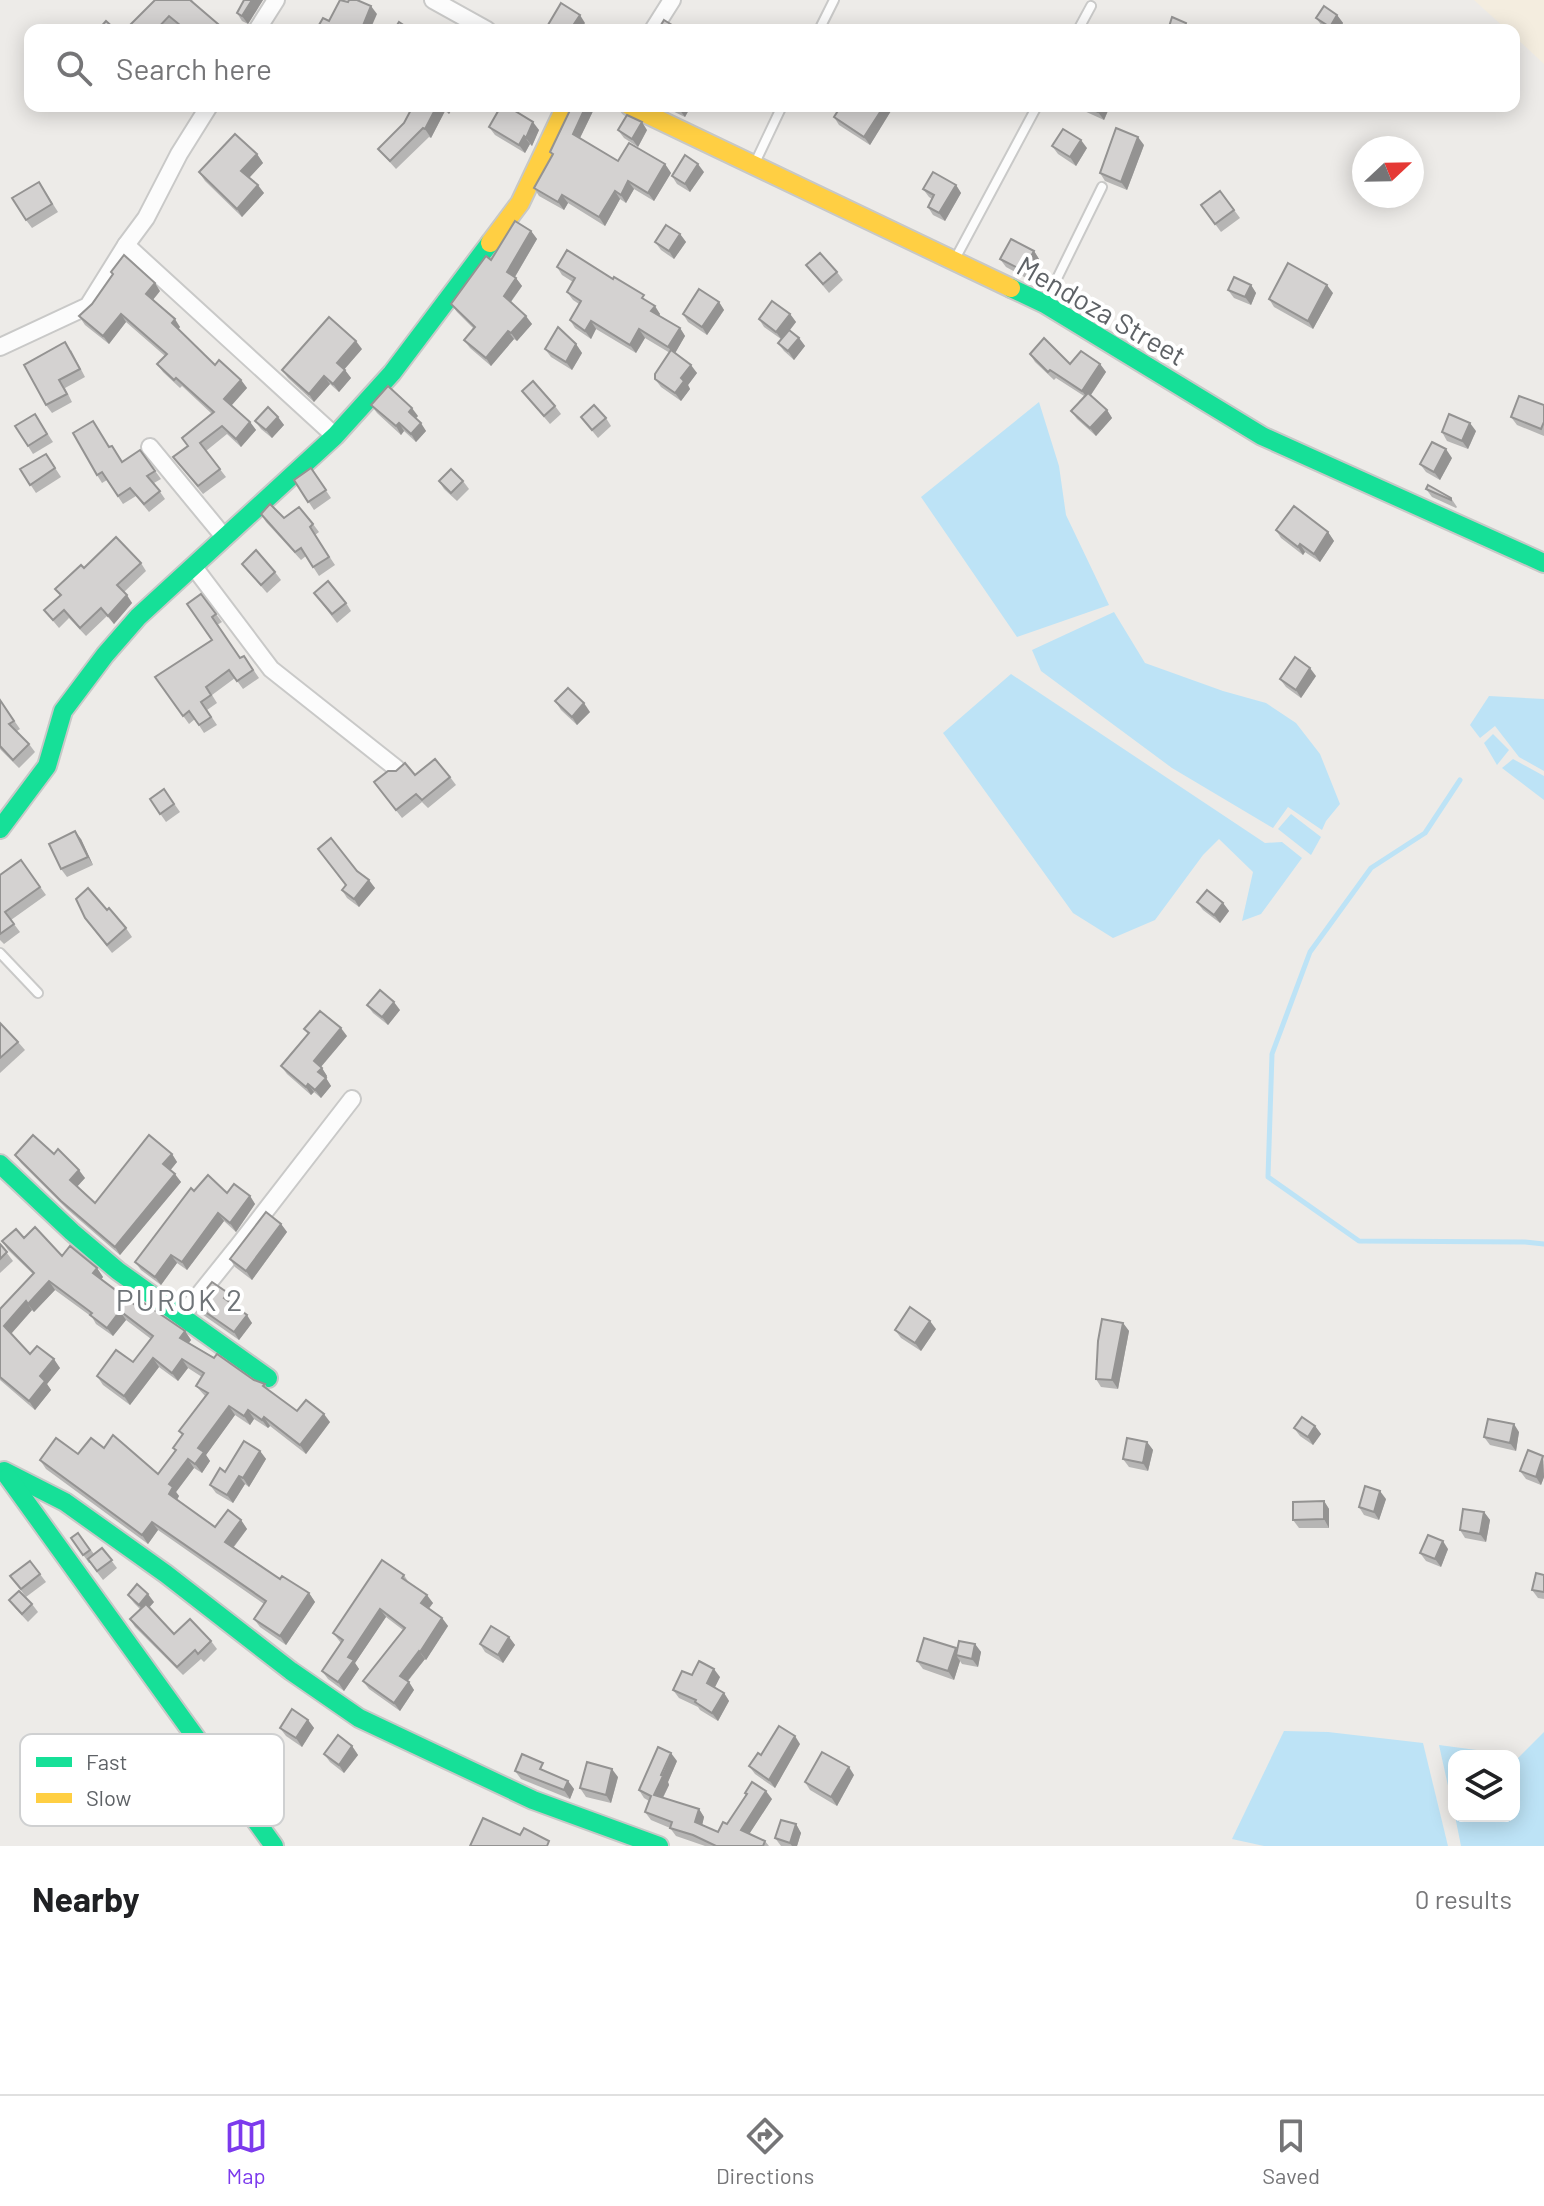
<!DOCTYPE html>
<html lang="en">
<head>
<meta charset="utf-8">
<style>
  :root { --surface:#fff; --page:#f2f2f2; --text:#202124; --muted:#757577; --line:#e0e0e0; --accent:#7c3aed }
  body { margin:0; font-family:Barlow,sans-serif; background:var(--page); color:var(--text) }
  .controls { position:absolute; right:24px; bottom:24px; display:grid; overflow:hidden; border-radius:16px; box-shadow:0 4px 20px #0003 }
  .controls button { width:72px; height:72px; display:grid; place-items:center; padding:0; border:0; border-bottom:2px solid var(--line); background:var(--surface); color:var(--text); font:40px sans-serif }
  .compass { position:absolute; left:1352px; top:136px; width:72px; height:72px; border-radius:50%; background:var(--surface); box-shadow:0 4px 20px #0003; rotate:68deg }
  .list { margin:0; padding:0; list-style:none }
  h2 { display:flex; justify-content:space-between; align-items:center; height:104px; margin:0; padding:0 32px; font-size:34px }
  h2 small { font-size:26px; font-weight:400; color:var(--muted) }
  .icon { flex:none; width:44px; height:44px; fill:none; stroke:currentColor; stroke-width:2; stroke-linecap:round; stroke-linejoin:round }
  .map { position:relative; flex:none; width:1544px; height:1846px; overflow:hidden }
  .search { position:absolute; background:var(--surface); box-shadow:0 4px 20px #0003; left:24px; right:24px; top:24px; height:88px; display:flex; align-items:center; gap:20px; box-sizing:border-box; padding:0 28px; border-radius:16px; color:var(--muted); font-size:30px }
  .sheet { height:248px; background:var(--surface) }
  nav { display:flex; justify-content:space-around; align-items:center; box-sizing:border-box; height:112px; border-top:2px solid var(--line); background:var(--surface); font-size:22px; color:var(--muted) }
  nav a { display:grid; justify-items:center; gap:4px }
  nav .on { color:var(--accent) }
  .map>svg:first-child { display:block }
  .sand { fill:#f4eddf }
  .water { fill:#bde3f6 }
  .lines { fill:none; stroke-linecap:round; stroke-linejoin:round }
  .stream { stroke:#bde3f6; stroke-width:5 }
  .lane-casing { stroke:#c9c9c8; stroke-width:12 }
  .street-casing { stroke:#c9c9c8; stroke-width:20 }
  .fast-casing { stroke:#c7c8c7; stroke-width:22 }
  .slow-casing { stroke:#c7c8c7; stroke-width:22 }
  .lane { stroke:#fcfcfc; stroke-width:8 }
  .street { stroke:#fcfcfc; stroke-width:16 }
  .fast { stroke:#16e098; stroke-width:18 }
  .slow { stroke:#ffcf43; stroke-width:18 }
  .wall { fill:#b6b5b4 }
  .shaded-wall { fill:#949392 }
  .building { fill:#d4d2d1; stroke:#949392; stroke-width:2 }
  .labels { text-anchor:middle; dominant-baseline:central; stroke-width:8; stroke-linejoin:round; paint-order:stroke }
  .street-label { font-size:28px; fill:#5e6266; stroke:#fff }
  .neighbourhood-label { font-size:30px; letter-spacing:2px; fill:#6f7478; stroke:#fff }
  .key { fill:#fff; stroke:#cfd0d1; stroke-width:2 }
  .key-label { font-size:22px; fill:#5e6266 }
</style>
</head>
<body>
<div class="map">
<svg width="1544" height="1846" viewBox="0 0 1544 1846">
  <rect width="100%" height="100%" fill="#edebe8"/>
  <!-- sand -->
  <path class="sand" d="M1474,0H1544V64L1514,36V30H1507Z"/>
  <!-- water -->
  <g class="water">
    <path d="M1039,402L1059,466L1066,515L1109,605L1017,637L921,497Z"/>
    <path d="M1114,612L1145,663L1223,691L1266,703L1296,723L1320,754L1340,804L1326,821L1322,830L1288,807L1273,828L1172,768L1041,671L1032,650Z"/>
    <path d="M1011,674L1265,843L1282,842L1302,858L1261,914L1242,921L1253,872L1219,839L1203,855L1155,920L1113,938L1073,913L943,733Z"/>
    <path d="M1489,696L1544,699V771L1519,757L1495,726L1480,738L1470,725Z"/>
    <path d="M1493,734L1509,750L1497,765L1484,743Z"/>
    <path d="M1513,759L1544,776V800L1502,768Z"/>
    <path d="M1291,814L1321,837L1311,855L1278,829Z"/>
    <path d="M1284,1731L1328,1732L1423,1743L1448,1846H1264L1232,1839Z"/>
    <path d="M1544,1732V1846H1461L1455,1816H1514V1762Z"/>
    <path d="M1439,1745L1484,1751L1497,1756H1454V1813Z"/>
  </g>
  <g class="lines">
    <!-- stream -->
    <path class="stream" d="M1460,780L1425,833L1371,868L1310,952L1272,1054L1268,1177L1359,1241L1525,1242L1544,1244"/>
    <!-- lane casing -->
    <g class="lane-casing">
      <g id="lane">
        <path d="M819,30L834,0"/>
        <path d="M1078,30L1091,6"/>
        <path d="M754,165L782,106"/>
        <path d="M954,261L1037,106"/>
        <path d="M1045,303L1102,187"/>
        <path d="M0,953L38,993"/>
      </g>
    </g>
    <!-- street casing -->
    <g class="street-casing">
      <g id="street">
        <path d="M433,0L487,30"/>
        <path d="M257,30L276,0"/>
        <path d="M653,30L672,0"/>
        <path d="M126,245L335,436"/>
        <path d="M0,347L88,306L126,245L146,218L179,154L209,106"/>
        <path d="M150,447L225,538"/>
        <path d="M194,567L271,669L396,768"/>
        <path d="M182,1316L239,1245L352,1099"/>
      </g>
    </g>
    <!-- fast casing -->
    <g class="fast-casing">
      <g id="fast">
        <path d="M1011,288L1045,304L1262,436L1544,563"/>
        <path d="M0,829L47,766L63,711L105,655L138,617L335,436L392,373L490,243"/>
        <path d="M0,1164L72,1232L118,1271L268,1378"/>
        <path d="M4,1471L65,1502L166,1574L291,1671L359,1718L533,1800L659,1846"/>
        <path d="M8,1477L274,1846"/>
      </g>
    </g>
    <!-- slow casing -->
    <g class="slow-casing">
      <g id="slow">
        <path d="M630,106L1011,288"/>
        <path d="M490,243L520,203L566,106"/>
      </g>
    </g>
    <!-- lane -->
    <use href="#lane" class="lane"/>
    <!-- street -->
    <use href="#street" class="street"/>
    <!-- fast -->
    <use href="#fast" class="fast"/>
    <!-- slow -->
    <use href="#slow" class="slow"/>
  </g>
  <!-- wall -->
  <g class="wall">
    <path d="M155,0H192L196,5L225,30H182L175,24L170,30H125Z"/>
    <path d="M244,0H263L248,24L242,21L237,13Z"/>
    <path d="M1337,15L1343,23L1339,30H1328L1322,26L1316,18Z"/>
    <path d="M413,106H454L449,114L445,111L431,138L429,137L396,169L378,149L404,123Z"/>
    <path d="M497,106H507L539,130L532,146L530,144L525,153L495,135L489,127L500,108Z"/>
    <path d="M662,106H691L685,117Z"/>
    <path d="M894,106L870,145L839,125L834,117Z"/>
    <path d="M1079,106H1110L1104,120L1082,110Z"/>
    <path d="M595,107L580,138L618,161L665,164L671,173L654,201L634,189L626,203L620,199L605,226L568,203L564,210L539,196L534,188L552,155L550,152Z"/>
    <path d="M618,130H647L638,147L624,138Z"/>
    <path d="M1144,145L1127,190L1105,181L1100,173Z"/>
    <path d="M1052,146L1087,148L1076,166L1058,154Z"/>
    <path d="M257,154L263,163L249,178L264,193L242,217L205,181L199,172Z"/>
    <path d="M704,172L690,192L677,184L672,176Z"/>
    <path d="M39,182L58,212L32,228L26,220Z"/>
    <path d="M956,185L961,193L945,221L933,215L928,207L932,199L929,197L923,189Z"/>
    <path d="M1220,191L1240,218L1221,232L1201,205Z"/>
    <path d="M531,231L537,239L515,277L522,286L511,302L532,324L517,341L514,339L491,366L470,348L464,340L474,329L457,312L451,304L491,260Z"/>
    <path d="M680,234L686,242L674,259L661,250L655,242Z"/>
    <path d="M1034,251L1039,259L1037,263L1042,270L1035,283L1006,267L1000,259Z"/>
    <path d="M806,265L837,272L843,280L829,293Z"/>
    <path d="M557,267L649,302L660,314L659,316L680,328L685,336L675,353L697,373L688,385L690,389L681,401L661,387L655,379L670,353L645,338L636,353L596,329L591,339L575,328L570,320L579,304L573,300L567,292L573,282L562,275Z"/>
    <path d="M1251,285L1256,293L1251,305L1234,298L1228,290Z"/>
    <path d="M160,291L153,300L180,327L178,329L215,365L241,380L247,388L231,406L250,422L256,430L241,447L227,434L206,451L226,477L203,494L173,457L187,446L212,414L182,386L180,388L163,372L157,364L165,356L126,322L109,344L85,325L79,316Z"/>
    <path d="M1333,293L1313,329L1274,307L1269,299Z"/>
    <path d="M719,302L724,310L707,335L688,322L683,314Z"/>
    <path d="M790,314L796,322L790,330L799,338L805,346L794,360L784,351L778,343L781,339L764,327L759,319Z"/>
    <path d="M576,344L582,353L572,370L551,357L545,349Z"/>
    <path d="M362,349L344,369L351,378L339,392L330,384L314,402L288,378L282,370Z"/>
    <path d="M71,350L85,377L65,388L72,402L52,413L46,405Z"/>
    <path d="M1030,354L1070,364H1100L1106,372L1091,395L1107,410L1112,418L1096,436L1077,419L1071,411L1084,396L1056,378L1054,380L1035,362Z"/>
    <path d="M522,391L555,406L561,414L550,424Z"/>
    <path d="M371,405L418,416L416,418L426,431L416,442L404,431L401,435L377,413Z"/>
    <path d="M1544,405V436L1517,425L1511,417Z"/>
    <path d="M278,417L284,425L272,438L261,429L255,421Z"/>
    <path d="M581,417L606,418L611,426L598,438Z"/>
    <path d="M93,421L109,447L123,462L140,450L161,479L154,483L165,499L149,512L136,496L123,504L107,480L102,483L97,475Z"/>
    <path d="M40,422L53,442L33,454L28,446Z"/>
    <path d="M1476,431L1468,449L1447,441L1442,432Z"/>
    <path d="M46,454L61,477L36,493L20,469Z"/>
    <path d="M1452,458L1440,480L1426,472L1420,464Z"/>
    <path d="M311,468L331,498L314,510L294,480Z"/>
    <path d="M439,481H463L469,489L457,501L444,489Z"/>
    <path d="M1426,489L1451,498L1457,507L1456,508L1432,497Z"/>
    <path d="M261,514L313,524L319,532L315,535L335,565L319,576L306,556L301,560L266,522Z"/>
    <path d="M1276,530L1328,532L1334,541L1320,562L1305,552L1303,555L1281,538Z"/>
    <path d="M141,563L146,571L124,592L132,603L114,624L107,616L86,636L69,618L59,628L44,610L60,595L55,589L84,568Z"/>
    <path d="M242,564L275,572L281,580L267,593Z"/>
    <path d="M314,593L346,603L351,611L337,623Z"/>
    <path d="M201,594L222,622L217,625L240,658L244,656L259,678L243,689L235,678L212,695L217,703L207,710L217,725L204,733L195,719L189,724L155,677L212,640Z"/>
    <path d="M1316,676L1301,698L1286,687L1280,679Z"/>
    <path d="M0,700L20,729L17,731L29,744L35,752L19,768L0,749Z"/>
    <path d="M555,701L590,712L577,725L561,710Z"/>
    <path d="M415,775L450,777L456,785L428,808L422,802L402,818L374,782Z"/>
    <path d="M164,789L180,812L166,822L150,799Z"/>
    <path d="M81,839L93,865L67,877L61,869Z"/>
    <path d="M318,849L357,871L375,888L359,907L347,898L342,890L345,885Z"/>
    <path d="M21,860L46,895L11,920L20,932L4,944L0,940V875Z"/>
    <path d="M1197,902L1223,903L1229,911L1220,923L1203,910Z"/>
    <path d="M107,910L126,928L132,937L112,953L85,918Z"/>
    <path d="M367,1005L400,1010L388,1025L373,1013Z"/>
    <path d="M0,1023L18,1042L25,1050L0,1073Z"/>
    <path d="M304,1029L347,1036L321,1067L327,1076L326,1078L331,1086L321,1098L314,1092L311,1095L287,1074L281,1066L308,1034Z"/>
    <path d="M54,1154L85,1178L77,1186L95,1203L172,1154L177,1162L170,1170L181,1182L120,1255L67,1209L21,1163L15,1155Z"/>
    <path d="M194,1191L250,1196L255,1204L236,1232L224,1221L187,1270L177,1263L161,1285L141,1270L135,1262Z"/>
    <path d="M281,1224L287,1232L252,1280L235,1267L230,1259Z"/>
    <path d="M24,1238L62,1256L97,1268L103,1277L101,1280L134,1304L185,1331L191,1340L189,1343L254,1380L265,1384L269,1391L297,1411L330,1422L306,1454L270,1426L268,1428L254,1419L250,1425L235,1415L206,1455L210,1461L202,1473L194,1468L176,1492L179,1496L177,1500L215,1527L241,1520L247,1529L234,1547L280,1579L309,1593L315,1602L286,1645L260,1627L254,1619L264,1604L158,1530L148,1544L46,1469L40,1460L78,1454L104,1448L158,1474L175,1451L173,1448L182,1435L179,1431L205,1396L196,1386L202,1377L188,1368L178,1381L159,1367L130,1405L103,1385L97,1376L133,1362L151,1339L126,1320L113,1336L96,1324L92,1317L55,1290L34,1312L32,1310L11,1334L30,1354L60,1368L47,1384L51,1390L35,1410L0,1380V1309L33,1274L8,1250L2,1241Z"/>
    <path d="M0,1244L13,1261L0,1273Z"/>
    <path d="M234,1301L232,1304L252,1323L239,1340L199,1312L194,1304Z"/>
    <path d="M1123,1323L1129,1331L1118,1389L1101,1387L1096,1379Z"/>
    <path d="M936,1329L921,1351L901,1338L895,1330Z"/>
    <path d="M1315,1426L1321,1434L1313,1445L1300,1436L1294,1428Z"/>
    <path d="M1519,1432L1516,1451L1490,1445L1484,1437Z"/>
    <path d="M1147,1442L1153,1450L1148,1471L1129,1467L1123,1459Z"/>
    <path d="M260,1451L266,1459L249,1487L245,1484L233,1503L216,1493L210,1485Z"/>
    <path d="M1543,1456L1544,1477L1541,1485L1526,1479L1520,1471Z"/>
    <path d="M1386,1499L1379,1520L1364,1515L1359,1507Z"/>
    <path d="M1324,1501L1329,1509V1528H1299L1293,1520Z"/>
    <path d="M1484,1512L1490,1520L1486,1542L1465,1538L1460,1530Z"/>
    <path d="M78,1533L94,1554L102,1548L117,1568L103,1580L90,1563H89L71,1538Z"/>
    <path d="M1448,1549L1441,1567L1426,1561L1420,1553Z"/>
    <path d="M30,1561L46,1582L26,1597L10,1576Z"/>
    <path d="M404,1575L409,1583L433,1603L429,1608L442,1618L448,1626L426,1660L425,1659L408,1681L414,1690L400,1711L369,1689L363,1681L403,1630L386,1617L355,1663L359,1669L344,1691L328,1679L322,1671L341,1643L333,1633Z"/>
    <path d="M1544,1575V1599L1538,1598L1532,1590Z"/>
    <path d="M128,1595L154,1602L149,1608L174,1634L211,1641L217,1649L204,1662L201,1659L183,1675L135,1627L130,1619L140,1609L134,1603Z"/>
    <path d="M9,1600L32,1604L38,1612L28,1622L15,1608Z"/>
    <path d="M509,1637L515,1645L503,1663L485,1652L480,1644Z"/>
    <path d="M975,1644L981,1652L978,1667L962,1664L960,1661L954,1680L923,1669L917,1661L956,1648L957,1650Z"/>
    <path d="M692,1675L720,1677L715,1687L724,1693L729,1701L718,1721L700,1710L698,1707L679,1698L673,1690Z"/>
    <path d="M308,1720L314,1728L302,1747L286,1736L280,1728Z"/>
    <path d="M800,1744L775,1788L755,1774L749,1766L761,1755Z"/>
    <path d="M352,1746L358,1755L344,1773L330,1762L324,1754Z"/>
    <path d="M677,1761L668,1782L669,1785L663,1798L699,1809L704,1817L702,1825L718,1832L727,1824L746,1795L745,1793L772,1799L749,1834L765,1841L769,1846H705L676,1836L670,1828L651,1820L645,1812L649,1801L644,1798L639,1790Z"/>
    <path d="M515,1771L548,1772L568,1781L574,1789L570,1799L521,1779Z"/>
    <path d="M854,1775L837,1806L810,1790L805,1782Z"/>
    <path d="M618,1777L611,1803L586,1797L580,1788Z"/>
    <path d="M796,1824L801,1833L797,1846H781L775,1838Z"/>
  </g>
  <!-- shaded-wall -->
  <g class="shaded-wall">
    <path d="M252,0H263L248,24L242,16Z"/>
    <path d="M371,6L377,14L370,30H363L362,28Z"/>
    <path d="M580,15L585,23L581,30H570Z"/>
    <path d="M1337,15L1343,23L1339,30H1332L1330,27Z"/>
    <path d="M1186,23L1191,30H1184Z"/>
    <path d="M437,106H441L445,111L431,138L425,129Z"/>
    <path d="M444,106H454L449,114Z"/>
    <path d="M586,106L595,107L578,142L573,134Z"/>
    <path d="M681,106H691L685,117L679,109Z"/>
    <path d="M884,106H894L870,145L864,137Z"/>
    <path d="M1101,106H1110L1104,120L1098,112Z"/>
    <path d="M533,122L539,130L532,146L526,138Z"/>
    <path d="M642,122L647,130L638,147L632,139Z"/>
    <path d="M524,136L530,144L525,153L519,145Z"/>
    <path d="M1138,137L1144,145L1127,190L1121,182Z"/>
    <path d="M1081,140L1087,148L1076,166L1070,157Z"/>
    <path d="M257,154L263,163L247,180L241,171Z"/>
    <path d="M665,164L671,173L654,201L648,193Z"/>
    <path d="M698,164L704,172L690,192L685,184Z"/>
    <path d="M628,181L634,189L626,203L621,195Z"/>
    <path d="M258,185L264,193L242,217L237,209Z"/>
    <path d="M956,185L961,193L945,221L939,213Z"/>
    <path d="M615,191L620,199L605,226L599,217Z"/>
    <path d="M562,195L568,203L564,210L558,202Z"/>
    <path d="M531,231L537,239L513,280L507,272Z"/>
    <path d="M680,234L686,242L674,259L669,251Z"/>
    <path d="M1034,251L1039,259L1037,263L1042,270L1035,283L1030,274V258Z"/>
    <path d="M516,278L522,286L509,304L504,296Z"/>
    <path d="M155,283L160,291L151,302L146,294Z"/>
    <path d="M1251,285L1256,293L1251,305L1245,297Z"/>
    <path d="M1327,285L1333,293L1313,329L1308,321Z"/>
    <path d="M719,302L724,310L707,335L702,327Z"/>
    <path d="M655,306L660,314L657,319L651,311Z"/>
    <path d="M121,314L126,322L109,344L103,336Z"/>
    <path d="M790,314L796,322L782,340L776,332Z"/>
    <path d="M526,316L532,324L517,341L511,333Z"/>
    <path d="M175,319L180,327L177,331L172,323Z"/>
    <path d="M591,321L596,329L591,339L585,331Z"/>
    <path d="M680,328L685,336L674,355L668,347Z"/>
    <path d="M639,329L645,338L636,353L630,345Z"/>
    <path d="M508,331L514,339L491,366L486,358Z"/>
    <path d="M799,338L805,346L794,360L788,351Z"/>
    <path d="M356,341L362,349L343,371L337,363Z"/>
    <path d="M576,344L582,353L572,370L566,362Z"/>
    <path d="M1100,364L1106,372L1088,399L1082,391Z"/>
    <path d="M691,365L697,373L688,385L690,389L681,401L675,393L681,378Z"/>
    <path d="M345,370L351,378L339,392L333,384Z"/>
    <path d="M324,376L330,384L314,402L309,394Z"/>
    <path d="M241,380L247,388L230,407L224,399Z"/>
    <path d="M412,408L418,416L414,420L409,412Z"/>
    <path d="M1107,410L1112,418L1096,436L1090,428Z"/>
    <path d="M278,417L284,425L272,438L266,430Z"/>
    <path d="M250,422L256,430L241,447L236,439Z"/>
    <path d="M399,423L404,431L401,435L396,426Z"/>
    <path d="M421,423L426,431L416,442L411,434Z"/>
    <path d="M1470,423L1476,431L1468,449L1462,441Z"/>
    <path d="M1446,449L1452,458L1440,480L1434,472Z"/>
    <path d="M1328,532L1334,541L1320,562L1314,554Z"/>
    <path d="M1300,544L1305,552L1303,555L1298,547Z"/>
    <path d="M127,595L132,603L114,624L108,616Z"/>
    <path d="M1310,668L1316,676L1301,698L1296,690Z"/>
    <path d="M584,703L590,712L577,725L572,717Z"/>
    <path d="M75,831L81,839L93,865L88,857Z"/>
    <path d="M369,880L375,888L359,907L354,899Z"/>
    <path d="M1223,903L1229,911L1220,923L1214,915Z"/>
    <path d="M394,1002L400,1010L388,1025L382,1017Z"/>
    <path d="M341,1028L347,1036L319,1069L314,1061Z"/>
    <path d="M322,1068L327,1076L326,1078L331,1086L321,1098L315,1090L318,1072Z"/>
    <path d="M308,1084L314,1092L311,1095L306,1087Z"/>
    <path d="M172,1154L177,1162L169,1172L163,1164Z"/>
    <path d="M79,1170L85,1178L76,1188L70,1180Z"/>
    <path d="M175,1174L181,1182L120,1255L115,1247Z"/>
    <path d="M250,1196L255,1204L236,1232L230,1223Z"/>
    <path d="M218,1213L224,1221L187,1270L182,1262Z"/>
    <path d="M281,1224L287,1232L252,1280L246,1271Z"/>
    <path d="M171,1255L177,1263L161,1285L155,1277Z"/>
    <path d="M97,1268L103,1277L99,1282L93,1273Z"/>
    <path d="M49,1281L55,1290L34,1312L28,1304Z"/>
    <path d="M228,1293L234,1301L230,1306L224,1298Z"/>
    <path d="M26,1301L32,1310L10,1335L4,1326Z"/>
    <path d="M120,1311L126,1320L113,1336L107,1328Z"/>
    <path d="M247,1315L252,1323L239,1340L234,1332Z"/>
    <path d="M930,1321L936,1329L921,1351L915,1343Z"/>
    <path d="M1123,1323L1129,1331L1118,1389L1112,1380Z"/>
    <path d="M185,1331L191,1340L186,1346L180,1338Z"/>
    <path d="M153,1358L159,1367L130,1405L124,1396Z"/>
    <path d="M54,1359L60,1368L47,1384L51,1390L35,1410L29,1401L40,1376Z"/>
    <path d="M182,1359L188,1368L178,1381L172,1373Z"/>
    <path d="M229,1406L235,1415L206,1455L210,1461L202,1473L195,1464L198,1448Z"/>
    <path d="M248,1410L254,1419L250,1425L244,1416Z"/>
    <path d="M324,1414L330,1422L306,1454L300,1445Z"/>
    <path d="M264,1417L270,1426L268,1428L262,1420Z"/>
    <path d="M1514,1424L1519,1432L1516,1451L1510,1443Z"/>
    <path d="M1315,1426L1321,1434L1313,1445L1308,1437Z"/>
    <path d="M1147,1442L1153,1450L1148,1471L1143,1463Z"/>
    <path d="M260,1451L266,1459L249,1487L243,1478Z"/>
    <path d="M1543,1456L1544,1477L1541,1485L1536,1477Z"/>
    <path d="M188,1459L194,1468L176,1492L179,1496L175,1503L169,1494V1484Z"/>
    <path d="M239,1476L245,1484L233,1503L227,1495Z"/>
    <path d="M1380,1491L1386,1499L1379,1520L1374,1512Z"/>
    <path d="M1324,1501L1329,1509V1528L1324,1519Z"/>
    <path d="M1484,1512L1490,1520L1486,1542L1480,1534Z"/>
    <path d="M241,1520L247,1529L231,1550L225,1542Z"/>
    <path d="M152,1522L158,1530L148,1544L142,1535Z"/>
    <path d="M1443,1541L1448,1549L1441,1567L1435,1559Z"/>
    <path d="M309,1593L315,1602L286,1645L280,1636Z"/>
    <path d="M148,1594L154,1602L144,1613L139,1605Z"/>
    <path d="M427,1595L433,1603L427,1611L421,1603Z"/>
    <path d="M380,1609L386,1617L355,1663L359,1669L344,1691L338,1682L348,1657Z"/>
    <path d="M442,1618L448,1626L426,1660L420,1652Z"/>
    <path d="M509,1637L515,1645L503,1663L498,1655Z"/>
    <path d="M975,1644L981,1652L978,1667L972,1659Z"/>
    <path d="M956,1648L961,1656L956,1655L960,1661L954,1680L948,1671Z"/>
    <path d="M419,1651L425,1659L405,1684L400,1676Z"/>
    <path d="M714,1669L720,1677L713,1691L707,1683Z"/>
    <path d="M409,1682L414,1690L400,1711L394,1703Z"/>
    <path d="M724,1693L729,1701L718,1721L712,1713Z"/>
    <path d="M308,1720L314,1728L302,1747L296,1738Z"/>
    <path d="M795,1736L800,1744L775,1788L769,1780Z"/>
    <path d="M352,1746L358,1755L344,1773L339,1765Z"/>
    <path d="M671,1753L677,1761L668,1782L669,1785L660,1803L654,1795Z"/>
    <path d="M849,1767L854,1775L837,1806L831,1797Z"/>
    <path d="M612,1769L618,1777L611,1803L606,1795Z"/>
    <path d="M568,1781L574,1789L570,1799L564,1790Z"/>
    <path d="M766,1791L772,1799L746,1839L741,1830Z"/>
    <path d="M699,1809L704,1817L701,1830L695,1822Z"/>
    <path d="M796,1824L801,1833L797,1846H792L790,1843Z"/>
  </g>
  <!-- building -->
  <g class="building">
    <path d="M155,0H190L225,30H186L169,16L156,30H125Z"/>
    <path d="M244,0H252L242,16L237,13Z"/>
    <path d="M340,0L348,2L349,0H357L371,6L362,28L364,30H316L323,18L329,21Z"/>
    <path d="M561,3L580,15L570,30H545Z"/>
    <path d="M1324,6L1337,15L1330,27L1316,18Z"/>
    <path d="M1172,17L1186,23L1184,30H1168Z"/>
    <path d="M664,20L680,30H658Z"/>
    <path d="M106,21L116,30H98Z"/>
    <path d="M399,22L411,30H394Z"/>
    <path d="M413,106H437L425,129L423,128L390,161L378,149L404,123Z"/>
    <path d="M501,106H507L533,122L526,138L524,136L519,145L489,127Z"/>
    <path d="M572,106H586L573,134L618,161L629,143L665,164L648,193L628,181L621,195L615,191L599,217L562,195L558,202L534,188L553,154L550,152Z"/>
    <path d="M841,106H884L864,137L834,117Z"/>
    <path d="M1085,106H1101L1098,112Z"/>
    <path d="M627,115L642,122L632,139L618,130Z"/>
    <path d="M1116,128L1138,137L1121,182L1100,173Z"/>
    <path d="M1063,129L1081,140L1070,157L1052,146Z"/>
    <path d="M235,134L257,154L241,171L258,185L237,209L199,172Z"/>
    <path d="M685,155L698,164L685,184L672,176Z"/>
    <path d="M933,172L956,185L939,213L928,207L934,195L923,189Z"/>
    <path d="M39,182L52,204L26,220L12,198Z"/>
    <path d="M1220,191L1234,210L1215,224L1201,205Z"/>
    <path d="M515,221L531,231L507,272L516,278L504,296L526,316L511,333L508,331L486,358L464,340L475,327L451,304L486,256L491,260Z"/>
    <path d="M666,225L680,234L669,251L655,242Z"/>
    <path d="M1011,239L1034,251L1030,258L1036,262L1030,274L1000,259Z"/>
    <path d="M567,250L613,279L614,277L644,295L642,298L655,306L651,311L680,328L668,347L639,329L630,345L591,321L585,331L570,320L581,301L567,292L575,278L557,267Z"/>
    <path d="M820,253L837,272L823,284L806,265Z"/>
    <path d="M124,255L155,283L146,294L175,319L172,323L215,365L219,360L241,380L224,399L250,422L236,439L222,426L200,443L220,469L198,486L173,457L188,446L182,438L214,412L176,378L174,380L157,364L167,354L121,314L103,336L79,316L92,304L113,274L111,272Z"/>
    <path d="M1288,263L1327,285L1308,321L1269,299Z"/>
    <path d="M1234,277L1251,285L1245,297L1228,290Z"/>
    <path d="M699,289L719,302L702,327L683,314Z"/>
    <path d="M772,301L790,314L776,332L759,319Z"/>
    <path d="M329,317L356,341L337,363L345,370L333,384L324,376L309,394L282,370Z"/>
    <path d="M558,327L576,344L566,362L545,349Z"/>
    <path d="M789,330L799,338L788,351L778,343Z"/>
    <path d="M1044,338L1070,364L1081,351L1100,364L1082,391L1050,370L1048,372L1030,354Z"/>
    <path d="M65,342L80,369L59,380L67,394L46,405L24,365Z"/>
    <path d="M671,350L691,365L681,378L684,381L675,393L655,379V374Z"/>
    <path d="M533,381L555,406L544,416L522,391Z"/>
    <path d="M388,386L412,408L409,412L421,423L411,434L399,423L396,426L371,405Z"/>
    <path d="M1088,393L1107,410L1090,428L1071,411Z"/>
    <path d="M1519,396L1544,405V422L1541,429L1511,417Z"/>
    <path d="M594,405L606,418L592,430L581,417Z"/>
    <path d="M268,407L278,417L266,430L255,421Z"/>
    <path d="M35,414L47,434L28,446L15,426Z"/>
    <path d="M1449,414L1470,423L1462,441L1442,432Z"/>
    <path d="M93,421L109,447L112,446L122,462L140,450L155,471L147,476L160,491L144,504L130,488L118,496L102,472L97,475L73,433Z"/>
    <path d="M1432,442L1446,449L1434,472L1420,464Z"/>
    <path d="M46,454L55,468L30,485L20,469Z"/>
    <path d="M311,468L326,490L308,502L294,480Z"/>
    <path d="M451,469L463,481L451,493L439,481Z"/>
    <path d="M1428,485L1451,498V500L1426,489Z"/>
    <path d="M270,504L284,518L299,507L313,524L310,527L329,557L313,567L301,548L295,552L261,514Z"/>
    <path d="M1294,506L1328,532L1314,554L1300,544L1298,547L1276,530Z"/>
    <path d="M116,537L141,563L117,585L127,595L108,616L101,608L80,628L64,610L53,620L44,610L61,595L55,589L81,565L84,568Z"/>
    <path d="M256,550L275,572L261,585L242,564Z"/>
    <path d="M328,581L346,603L332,614L314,593Z"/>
    <path d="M201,594L216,614L212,617L240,658L244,656L253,670L237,681L229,670L206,687L211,695L201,702L211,717L199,725L189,711L183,716L155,677L212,640L187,604Z"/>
    <path d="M1295,657L1310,668L1296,690L1280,679Z"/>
    <path d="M568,688L584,703L572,717L555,701Z"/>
    <path d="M0,700L14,721L9,724L29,744L13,760L0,746Z"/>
    <path d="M435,759L450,777L422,800L416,794L396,810L374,782L388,771H396L405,763L415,775Z"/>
    <path d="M164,789L174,804L160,814L150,799Z"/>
    <path d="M75,831L88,857L61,869L49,844Z"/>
    <path d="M331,838L357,871L369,880L354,899L342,890L346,885L318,849Z"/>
    <path d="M21,860L40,887L5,912L14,924L0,934V875Z"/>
    <path d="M88,888L107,910L109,908L126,928L107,945L85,918L76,899Z"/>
    <path d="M1207,890L1223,903L1214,915L1197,902Z"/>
    <path d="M380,990L394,1002L382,1017L367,1005Z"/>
    <path d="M320,1011L341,1028L314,1061L322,1068L318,1072L326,1078L315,1090L308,1084L306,1087L281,1066L309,1033L304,1029Z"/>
    <path d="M0,1023L18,1042L0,1058Z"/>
    <path d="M33,1135L54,1154L58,1149L79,1170L70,1180L95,1203L149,1135L172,1154L163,1164L175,1174L115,1247L61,1201L15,1155Z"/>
    <path d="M208,1175L227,1193L234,1184L250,1196L230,1223L218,1213L182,1262L171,1255L155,1277L135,1262L191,1188L194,1191Z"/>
    <path d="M266,1212L281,1224L246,1271L230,1259Z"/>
    <path d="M35,1227L62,1256L70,1246L97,1268L93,1273L134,1304L138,1299L185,1331L180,1338L214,1358L217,1354L254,1380L265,1384L263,1386L297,1411L306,1400L324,1414L300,1445L264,1417L262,1420L248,1410L244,1416L229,1406L198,1448L204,1452L195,1464L188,1459L169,1484L173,1487L169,1494L215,1527L228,1510L241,1520L225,1542L280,1579L282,1576L309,1593L280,1636L254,1619L266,1601L152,1522L142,1535L40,1460L56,1438L78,1454L91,1438L104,1448L113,1435L158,1474L176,1450L173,1448L183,1434L179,1431L208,1393L196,1386L204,1373L182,1359L172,1373L153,1358L124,1396L97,1376L116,1350L133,1362L153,1336L120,1311L107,1328L90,1315L92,1313L49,1281L28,1304L26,1301L4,1326L30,1354L37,1346L54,1359L40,1376L45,1381L29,1401L0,1377V1309L34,1273L2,1241L16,1229L24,1238Z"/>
    <path d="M0,1244L7,1252L0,1259Z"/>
    <path d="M212,1282L228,1293L224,1298L247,1315L234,1332L194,1304Z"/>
    <path d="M910,1307L930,1321L915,1343L895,1330Z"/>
    <path d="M1102,1319L1123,1323L1112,1380L1096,1379L1098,1341Z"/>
    <path d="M1302,1417L1315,1426L1308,1437L1294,1428Z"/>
    <path d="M1488,1419L1514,1424L1510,1443L1484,1437Z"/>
    <path d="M1127,1438L1147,1442L1143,1463L1123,1459Z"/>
    <path d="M244,1441L260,1451L243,1478L239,1476L227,1495L210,1485L220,1468L225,1472Z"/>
    <path d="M1528,1450L1543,1456L1536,1477L1520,1471Z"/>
    <path d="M1365,1486L1380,1491L1374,1512L1359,1507Z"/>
    <path d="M1324,1501V1519L1293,1520V1502Z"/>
    <path d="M1463,1509L1484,1512L1480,1534L1460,1530Z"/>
    <path d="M78,1533L90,1550L83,1555L71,1538Z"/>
    <path d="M1428,1535L1443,1541L1435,1559L1420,1553Z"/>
    <path d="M102,1548L112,1560L97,1571L88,1559Z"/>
    <path d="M382,1560L404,1575L402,1578L427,1595L421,1603L442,1618L420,1652L419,1651L400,1676L409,1682L394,1703L363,1681L405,1628L380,1609L348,1657L354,1660L338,1682L322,1671L343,1640L333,1633Z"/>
    <path d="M30,1561L40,1574L21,1589L10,1576Z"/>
    <path d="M1536,1573L1544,1575V1592L1532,1590Z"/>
    <path d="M137,1584L148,1594L139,1605L128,1595Z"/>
    <path d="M19,1591L32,1604L22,1614L9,1600Z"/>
    <path d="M146,1604L174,1634L190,1619L211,1641L198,1654L195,1650L177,1667L130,1619Z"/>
    <path d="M491,1626L509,1637L498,1655L480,1644Z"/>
    <path d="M924,1638L956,1648L948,1671L917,1661Z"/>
    <path d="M959,1641L975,1644L972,1659L956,1655Z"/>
    <path d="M699,1661L714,1669L707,1683L724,1693L712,1713L695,1702L696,1700L673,1690L682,1671L692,1675Z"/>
    <path d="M292,1709L308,1720L296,1738L280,1728Z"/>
    <path d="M779,1726L795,1736L769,1780L749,1766L758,1753L761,1755Z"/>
    <path d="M338,1735L352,1746L339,1765L324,1754Z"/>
    <path d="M658,1747L671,1753L661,1775L663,1776L654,1795L699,1809L695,1822L718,1832L723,1822L727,1824L747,1794L745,1793L752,1782L766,1791L741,1830L765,1841L763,1846H716L693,1835L670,1828L672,1822L645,1812L651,1796L639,1790Z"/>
    <path d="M822,1752L849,1767L831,1797L805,1782Z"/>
    <path d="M522,1754L543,1763L540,1769L568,1781L564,1790L515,1771Z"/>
    <path d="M587,1762L612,1769L606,1795L580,1788Z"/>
    <path d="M483,1818L520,1835L524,1828L549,1841L547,1846H470Z"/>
    <path d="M781,1820L796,1824L790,1843L775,1838Z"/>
  </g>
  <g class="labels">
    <!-- street labels -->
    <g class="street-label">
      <text transform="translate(1102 310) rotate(30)">Mendoza Street</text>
    </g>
    <!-- neighbourhood labels -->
    <g class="neighbourhood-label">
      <text x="180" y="1299">PUROK 2</text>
    </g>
  </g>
  <!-- legend -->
  <rect x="20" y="1734" width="264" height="92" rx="12" class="key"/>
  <rect x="36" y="1757" width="36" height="10" fill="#16e098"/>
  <rect x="36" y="1793" width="36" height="10" fill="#ffcf43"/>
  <g class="key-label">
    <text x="86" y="1770">Fast</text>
    <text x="86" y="1806">Slow</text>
  </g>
</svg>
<div class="controls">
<button><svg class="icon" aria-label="layers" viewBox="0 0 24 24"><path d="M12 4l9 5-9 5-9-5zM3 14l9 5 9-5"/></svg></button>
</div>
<svg class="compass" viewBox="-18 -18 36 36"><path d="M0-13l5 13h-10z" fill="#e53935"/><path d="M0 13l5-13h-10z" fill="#757577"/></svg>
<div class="search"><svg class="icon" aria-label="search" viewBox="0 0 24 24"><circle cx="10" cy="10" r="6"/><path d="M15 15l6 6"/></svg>Search here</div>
</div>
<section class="sheet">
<h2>Nearby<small>0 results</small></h2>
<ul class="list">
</ul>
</section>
<nav>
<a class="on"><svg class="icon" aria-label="map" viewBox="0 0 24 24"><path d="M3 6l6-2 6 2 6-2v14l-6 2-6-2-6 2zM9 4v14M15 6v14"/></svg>Map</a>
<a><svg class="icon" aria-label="directions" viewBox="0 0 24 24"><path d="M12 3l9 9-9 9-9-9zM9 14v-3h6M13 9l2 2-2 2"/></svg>Directions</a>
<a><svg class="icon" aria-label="saved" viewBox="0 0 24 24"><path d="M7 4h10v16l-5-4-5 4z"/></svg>Saved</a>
</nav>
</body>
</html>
